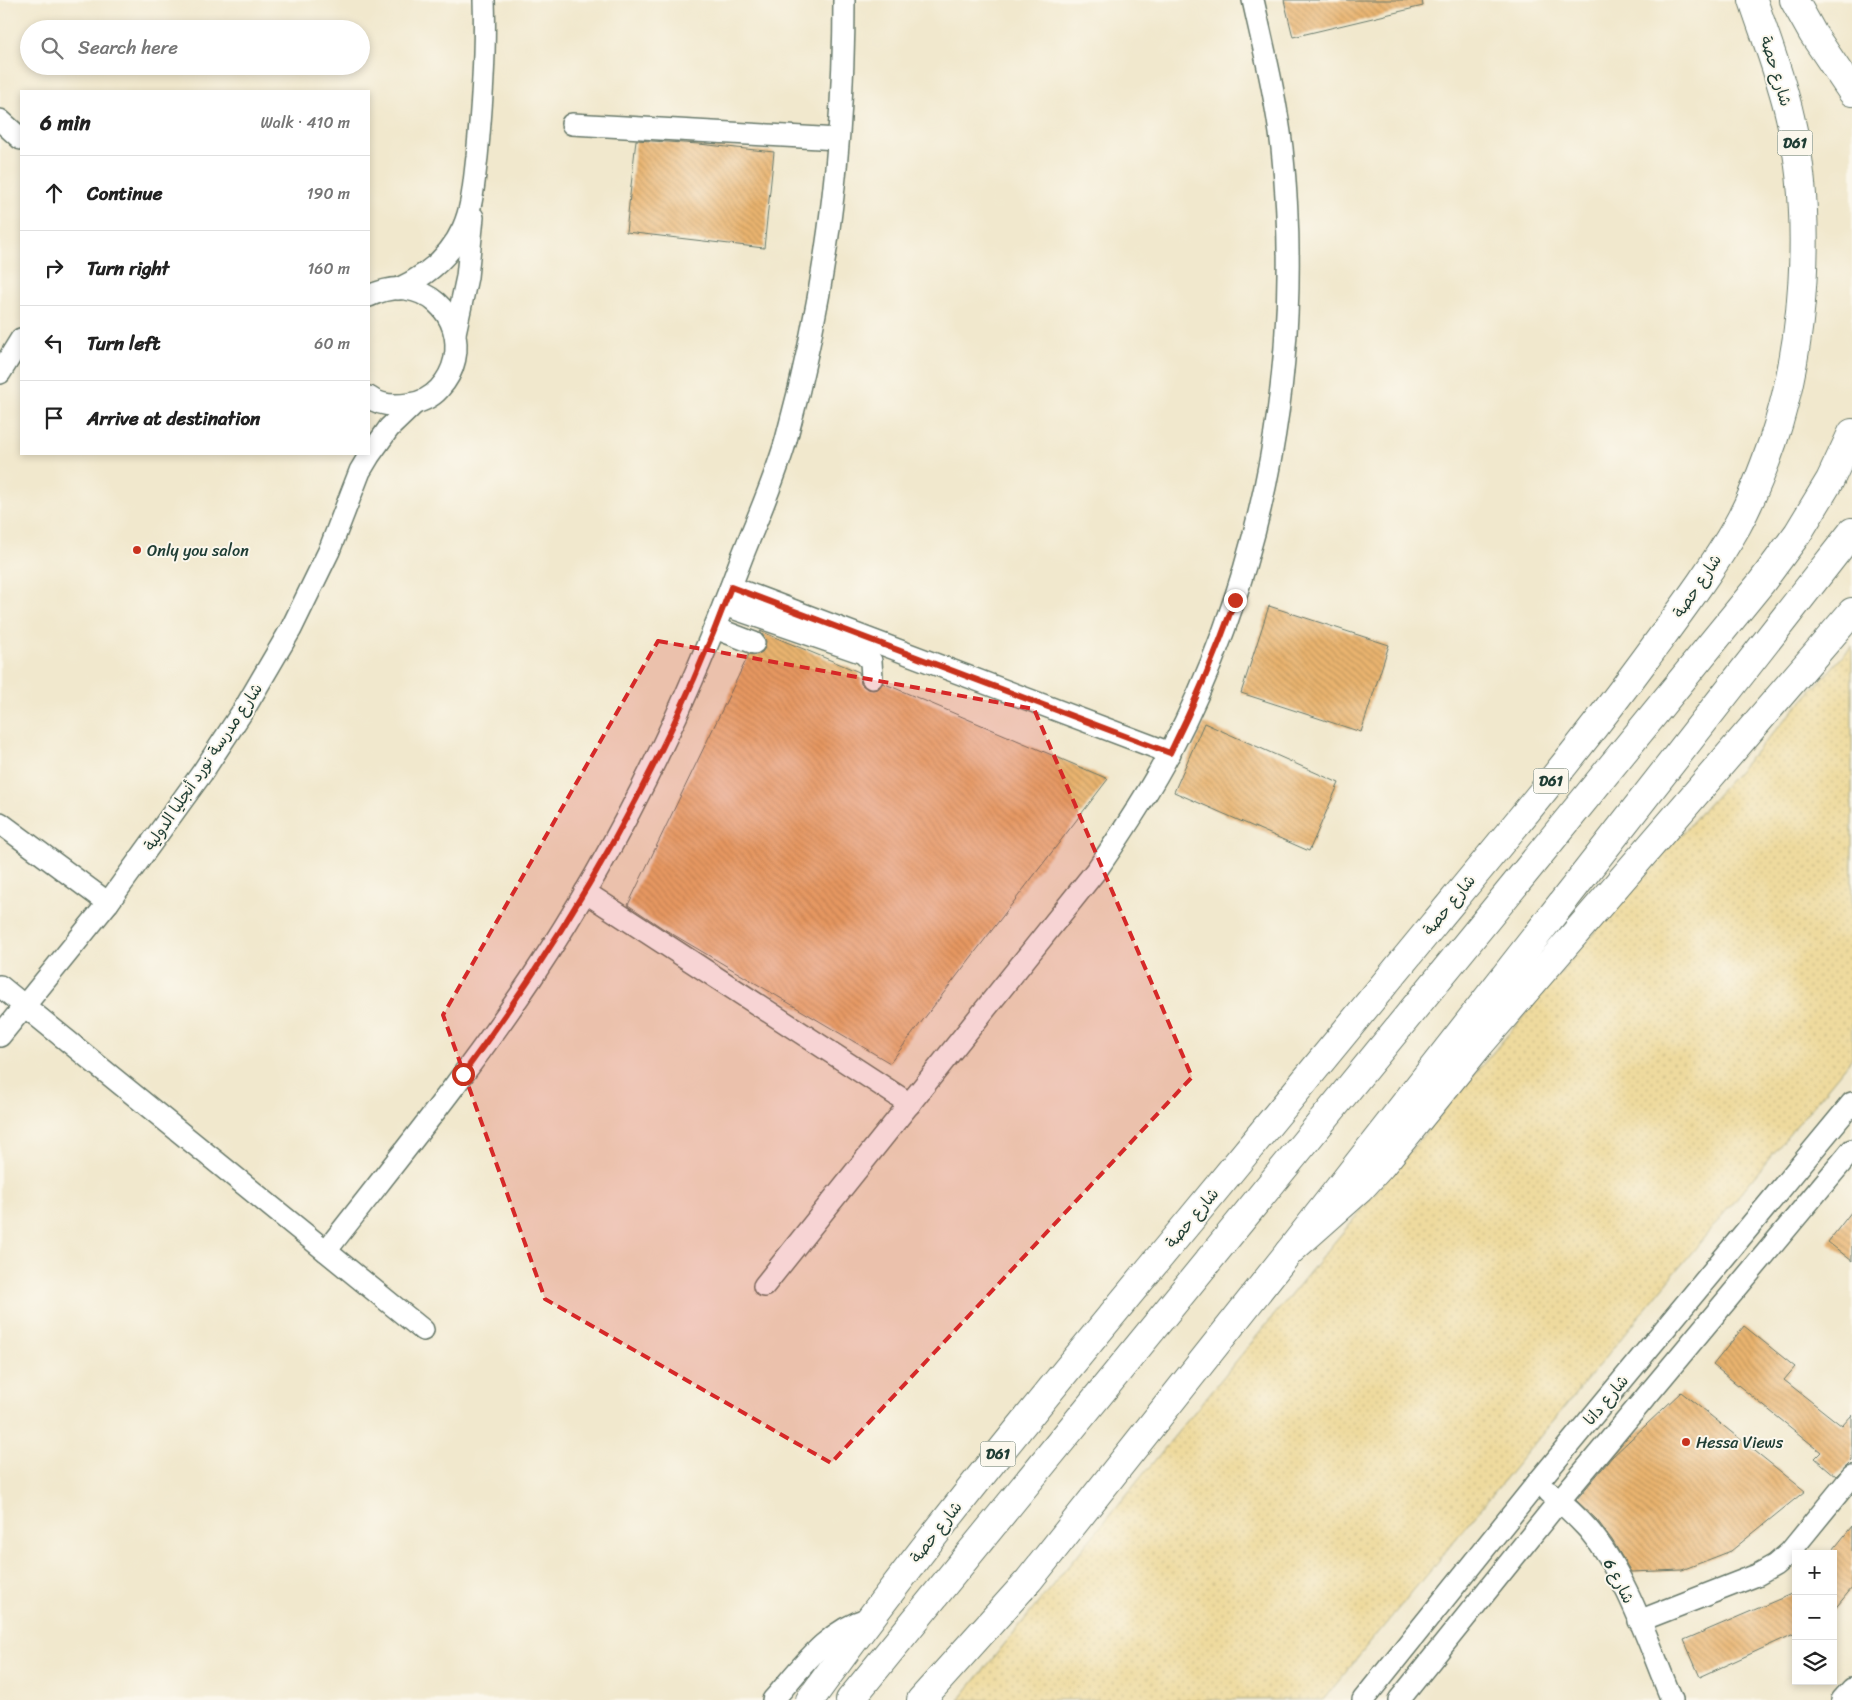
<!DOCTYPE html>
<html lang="en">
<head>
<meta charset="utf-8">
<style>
  :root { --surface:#fff; --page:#f6f6f6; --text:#222; --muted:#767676; --line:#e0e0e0 }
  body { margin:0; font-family:Sriracha,"Playpen Sans Arabic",sans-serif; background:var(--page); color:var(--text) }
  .controls { position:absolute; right:15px; bottom:15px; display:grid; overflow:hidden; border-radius:0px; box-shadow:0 2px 8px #0003 }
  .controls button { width:45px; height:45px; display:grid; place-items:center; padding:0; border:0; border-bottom:1px solid var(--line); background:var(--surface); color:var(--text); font:25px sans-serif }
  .stop { position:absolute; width:15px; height:15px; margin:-11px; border:4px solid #c8321e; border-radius:50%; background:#fff }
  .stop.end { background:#c8321e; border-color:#fff; box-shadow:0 1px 5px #0008 }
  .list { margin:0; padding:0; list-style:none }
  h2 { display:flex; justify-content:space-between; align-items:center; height:65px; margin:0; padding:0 20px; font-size:21px }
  h2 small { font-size:16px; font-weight:400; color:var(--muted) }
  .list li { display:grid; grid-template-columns:32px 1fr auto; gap:15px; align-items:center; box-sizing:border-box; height:75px; padding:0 20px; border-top:1px solid var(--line) }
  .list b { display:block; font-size:19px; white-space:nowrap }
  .list em { font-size:16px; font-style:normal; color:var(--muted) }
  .icon { flex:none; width:28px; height:28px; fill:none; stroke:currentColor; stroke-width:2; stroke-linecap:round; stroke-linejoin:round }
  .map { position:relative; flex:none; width:1852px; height:1700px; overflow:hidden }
  .search { position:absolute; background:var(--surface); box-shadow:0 2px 8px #0003; left:20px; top:20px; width:350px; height:55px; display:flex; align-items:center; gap:12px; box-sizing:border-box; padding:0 18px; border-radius:28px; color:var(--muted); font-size:19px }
  .panel { position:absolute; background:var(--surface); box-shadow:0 2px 8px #0003; left:20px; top:90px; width:350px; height:365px; border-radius:0px }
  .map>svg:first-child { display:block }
  .sand { fill:url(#sand-dots); stroke:#868c69 }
  .building { fill:url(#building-back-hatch) }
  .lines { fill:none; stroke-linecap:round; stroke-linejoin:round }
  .minor-casing { stroke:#68796a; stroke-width:24 }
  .major-casing { stroke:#68796a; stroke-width:30 }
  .highway-casing { stroke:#68796a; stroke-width:30 }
  .minor { stroke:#fff; stroke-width:21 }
  .major { stroke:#fff; stroke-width:28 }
  .highway { stroke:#fff; stroke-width:28 }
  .route { stroke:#c8321e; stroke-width:6 }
  .marked { fill:#d62828; fill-opacity:0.2; stroke:#d62828; stroke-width:4; stroke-dasharray:10 6; stroke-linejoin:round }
  .poi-dot { fill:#c8321e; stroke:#fbf7ec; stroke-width:2 }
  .labels { text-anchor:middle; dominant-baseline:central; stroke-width:4; stroke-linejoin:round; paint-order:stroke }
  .shield { fill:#fbf7ec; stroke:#61756b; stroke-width:1 }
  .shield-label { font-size:15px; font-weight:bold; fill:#1f3d34 }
  .street-label { font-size:16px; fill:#1f3d34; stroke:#fbf7ec }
  .poi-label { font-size:16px; fill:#1f3d34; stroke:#fbf7ec; text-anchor:start }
</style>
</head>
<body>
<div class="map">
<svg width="1852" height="1700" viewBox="0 0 1852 1700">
  <defs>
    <pattern id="sand-dots" width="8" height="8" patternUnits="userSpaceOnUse" patternTransform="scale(1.25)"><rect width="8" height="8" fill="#eeda9e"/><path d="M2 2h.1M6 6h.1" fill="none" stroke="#ccbc89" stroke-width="1.8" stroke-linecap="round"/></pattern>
    <pattern id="building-back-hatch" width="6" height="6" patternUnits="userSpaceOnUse" patternTransform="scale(1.25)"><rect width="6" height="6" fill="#eab46f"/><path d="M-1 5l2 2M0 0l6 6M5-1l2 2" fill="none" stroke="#bd945c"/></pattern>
  </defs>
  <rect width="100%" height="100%" fill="#fbf7ec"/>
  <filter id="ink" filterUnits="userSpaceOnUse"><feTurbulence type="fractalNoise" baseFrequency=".02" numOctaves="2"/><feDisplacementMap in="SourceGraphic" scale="10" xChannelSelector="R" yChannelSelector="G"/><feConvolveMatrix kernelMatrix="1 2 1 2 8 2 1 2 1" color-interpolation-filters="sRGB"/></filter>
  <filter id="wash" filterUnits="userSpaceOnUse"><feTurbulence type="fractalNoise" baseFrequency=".0096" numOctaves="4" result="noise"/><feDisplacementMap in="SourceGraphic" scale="20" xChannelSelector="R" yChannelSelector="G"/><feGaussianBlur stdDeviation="1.12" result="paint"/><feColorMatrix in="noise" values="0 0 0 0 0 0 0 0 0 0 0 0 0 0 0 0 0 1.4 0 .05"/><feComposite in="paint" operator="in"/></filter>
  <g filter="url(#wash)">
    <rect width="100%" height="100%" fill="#f1e8cd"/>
    <!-- sand -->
    <path class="sand" d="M1852,646V1058L1323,1700H959C1158,1456 1357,1212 1561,972C1655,861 1754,754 1852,646Z"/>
    <g id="blocks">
      <!-- building -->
      <g class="building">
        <path d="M1284,0H1422L1423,6L1293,37Z"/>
        <path d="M636,140L699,144L774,152L764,248L626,232Z"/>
        <path d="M1269,606L1389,645L1361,732L1241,693Z"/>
        <path d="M760,631L859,672L861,684L867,689L873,690L878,689L883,683L1108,779L890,1063L664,929L628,905L749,654L756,655L762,652L765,648L766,641Z"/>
        <path d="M1204,723L1339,783L1309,851L1174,792Z"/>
        <path d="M1852,1211V1261L1828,1242Z"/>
        <path d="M1744,1326L1795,1367L1784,1380L1842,1426L1852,1415V1460L1836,1476L1815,1458L1821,1452L1713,1365Z"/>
        <path d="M1681,1392L1805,1491L1731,1551L1682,1570L1631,1572L1612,1540L1597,1520L1576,1500L1612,1457Z"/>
        <path d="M1852,1526V1588L1833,1611V1550Z"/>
        <path d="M1796,1592V1633L1700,1677L1684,1640Z"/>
      </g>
    </g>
  </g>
  <g filter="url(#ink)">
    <use href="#blocks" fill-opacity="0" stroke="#68796a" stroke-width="1"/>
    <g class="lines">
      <!-- minor casing -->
      <g class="minor-casing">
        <g id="minor">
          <path d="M0,120L21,139"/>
          <path d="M572,124L838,139"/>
          <path d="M398,289C426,276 450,257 463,228C473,206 474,180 477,157C482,105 486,52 484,0"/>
          <path d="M369,296C380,291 393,287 406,289C455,296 472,354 439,389C432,397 420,403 409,404C396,406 380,406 369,397"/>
          <path d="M455,333L467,277L473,217"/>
          <path d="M0,373L21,339"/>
          <path d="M731,587L1170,753"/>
          <path d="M724,605L863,653L871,661L872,678"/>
          <path d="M715,628L754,643"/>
          <path d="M0,823L108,903"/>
          <path d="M585,892L910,1104"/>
          <path d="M0,986L423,1330"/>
          <path d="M0,1036L108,903L202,773L246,706L291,629L329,551L360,471L369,456L389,428L414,404"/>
          <path d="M326,1251C396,1161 468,1073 531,979C619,847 687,705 742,557C757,519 775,479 786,440C825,298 844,147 844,0"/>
          <path d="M764,1286L1098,868C1124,830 1149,792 1170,752C1267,566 1304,356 1282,148C1276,98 1264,49 1253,0"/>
          <path d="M1549,1492C1563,1504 1576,1516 1588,1529C1627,1575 1649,1645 1672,1700"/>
          <path d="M1639,1621L1757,1575L1775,1565L1790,1552L1852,1476"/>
          <path d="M773,1700C802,1667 826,1631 869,1618"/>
          <path d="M1363,1700L1538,1482L1852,1103"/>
          <path d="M1399,1700L1559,1501L1852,1150"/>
          <path d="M1842,1700L1852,1689"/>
        </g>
      </g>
      <!-- major casing -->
      <g class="major-casing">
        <g id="major">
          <path d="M810,1700C930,1534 1061,1376 1192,1218C1272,1121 1352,1023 1433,925C1505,838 1577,752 1644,661C1676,617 1710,573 1737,526C1752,499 1763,470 1773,441C1805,345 1814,216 1790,117C1781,77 1766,39 1753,0"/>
          <path d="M921,1700L1029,1580L1289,1252L1852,532"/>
        </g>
      </g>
      <!-- highway casing -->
      <g class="highway-casing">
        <g id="highway">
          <path d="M1794,0L1813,34L1852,92"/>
          <path d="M1289,1252L1360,1189L1381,1166L1480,1044L1852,612"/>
          <path d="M850,1700L1761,583L1798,533L1830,480L1852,433"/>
        </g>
      </g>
      <!-- minor -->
      <use href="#minor" class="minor"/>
      <!-- major -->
      <use href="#major" class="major"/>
      <!-- highway -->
      <use href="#highway" class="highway"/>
    </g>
  </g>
  <g class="lines" filter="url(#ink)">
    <!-- route -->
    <path class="route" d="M463,1074C575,921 665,765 731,587L1170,753C1195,703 1216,653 1235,600"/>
  </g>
  <!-- marked area -->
  <path class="marked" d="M658,641L1034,709L1192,1077L831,1463L545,1299L443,1015Z"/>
  <!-- markers -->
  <g class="poi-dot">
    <circle cx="137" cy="550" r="5"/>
    <circle cx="1686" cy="1442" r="5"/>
  </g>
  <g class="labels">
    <!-- shield labels -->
    <g class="shield">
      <rect x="1777.5" y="130.5" width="35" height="25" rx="4"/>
      <rect x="1533.5" y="768.5" width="35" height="25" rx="4"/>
      <rect x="980.5" y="1441.5" width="35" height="25" rx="4"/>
    </g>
    <g class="shield-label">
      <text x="1795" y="143">D61</text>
      <text x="1551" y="781">D61</text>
      <text x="998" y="1454">D61</text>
    </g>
    <!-- street labels -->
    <g class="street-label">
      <text transform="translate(1776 71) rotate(73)">شارع حصة</text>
      <text transform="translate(1697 586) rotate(-56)">شارع حصة</text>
      <text transform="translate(203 767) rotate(-56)">شارع مدرسة نورد أنجليا الدولية</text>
      <text transform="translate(1449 905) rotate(-51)">شارع حصة</text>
      <text transform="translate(1192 1218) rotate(-50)">شارع حصة</text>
      <text transform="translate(1606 1400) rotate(-50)">شارع دانا</text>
      <text transform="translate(936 1532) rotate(-52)">شارع حصة</text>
      <text transform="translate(1619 1581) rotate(63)">شارع 6</text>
    </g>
    <!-- poi labels -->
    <g class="poi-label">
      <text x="147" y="550">Only you salon</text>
      <text x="1696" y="1442">Hessa Views</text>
    </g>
  </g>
</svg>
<div class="controls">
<button>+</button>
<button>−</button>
<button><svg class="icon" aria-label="layers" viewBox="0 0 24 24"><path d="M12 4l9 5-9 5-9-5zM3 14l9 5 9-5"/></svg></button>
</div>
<div class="stop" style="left:463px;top:1074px"></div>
<div class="stop end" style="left:1235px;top:600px"></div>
<div class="search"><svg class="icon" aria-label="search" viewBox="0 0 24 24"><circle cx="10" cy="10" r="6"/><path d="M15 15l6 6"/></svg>Search here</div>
<section class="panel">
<h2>6 min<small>Walk · 410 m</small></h2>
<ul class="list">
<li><svg class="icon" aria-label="ahead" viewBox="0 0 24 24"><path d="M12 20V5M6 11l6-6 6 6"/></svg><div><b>Continue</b></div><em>190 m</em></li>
<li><svg class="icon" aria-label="right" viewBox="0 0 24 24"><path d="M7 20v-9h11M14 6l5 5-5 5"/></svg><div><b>Turn right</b></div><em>160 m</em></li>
<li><svg class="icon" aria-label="left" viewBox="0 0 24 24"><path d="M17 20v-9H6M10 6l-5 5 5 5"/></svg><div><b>Turn left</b></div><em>60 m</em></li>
<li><svg class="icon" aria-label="arrive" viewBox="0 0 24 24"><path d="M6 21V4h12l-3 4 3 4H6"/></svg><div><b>Arrive at destination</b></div></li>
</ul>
</section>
</div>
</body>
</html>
